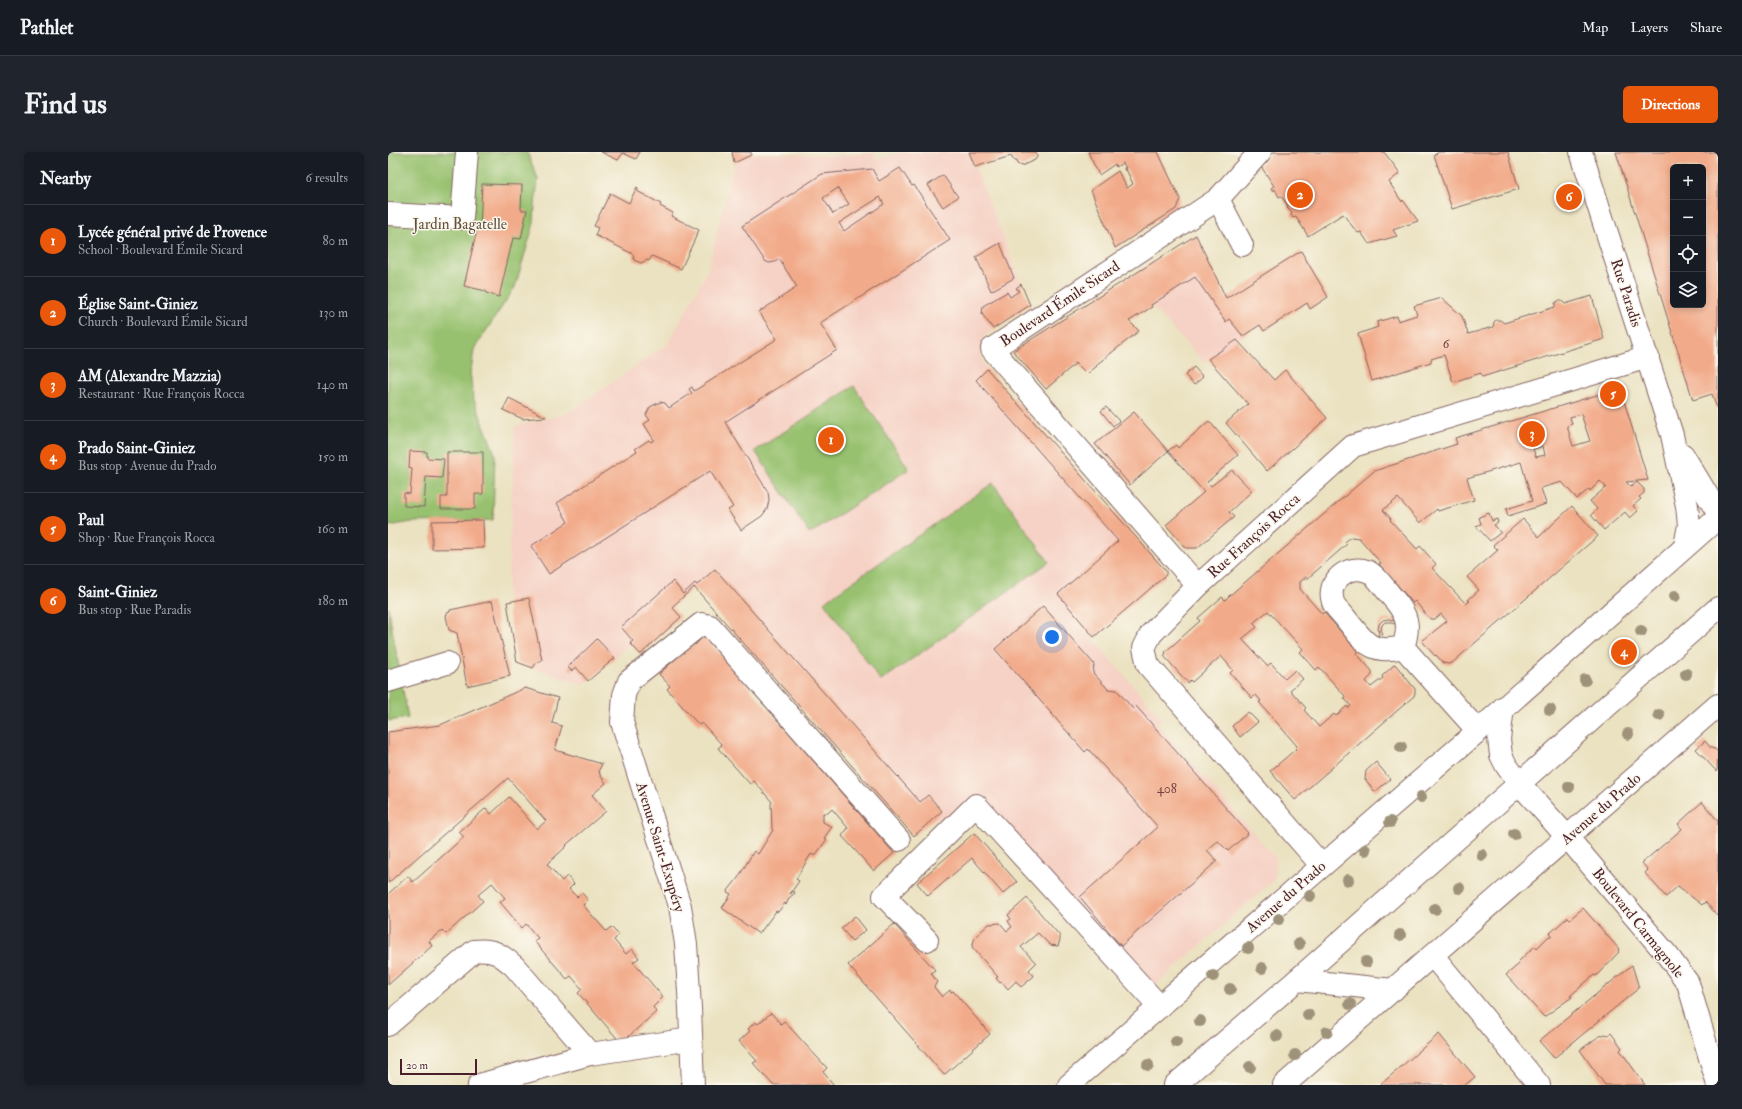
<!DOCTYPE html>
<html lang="en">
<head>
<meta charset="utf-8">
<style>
  :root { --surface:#171b24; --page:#20242c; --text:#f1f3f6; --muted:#9ea1a6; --line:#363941; --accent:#ea580c }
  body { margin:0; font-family:"IM FELL Double Pica",serif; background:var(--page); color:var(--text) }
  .controls { position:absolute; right:12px; top:12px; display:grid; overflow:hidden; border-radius:6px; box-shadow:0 2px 6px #0003 }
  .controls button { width:36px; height:36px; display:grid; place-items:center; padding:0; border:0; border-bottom:1px solid var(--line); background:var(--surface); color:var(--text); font:20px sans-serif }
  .scale { position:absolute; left:12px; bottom:10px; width:77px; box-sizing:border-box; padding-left:4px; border:2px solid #4a1f2b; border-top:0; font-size:11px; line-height:14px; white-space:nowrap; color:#4a1f2b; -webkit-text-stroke:3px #fbf7ec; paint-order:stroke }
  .you { position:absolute; left:664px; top:485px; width:14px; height:14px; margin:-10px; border:3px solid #fff; border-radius:50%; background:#1a73e8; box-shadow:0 0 0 6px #1a73e833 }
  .badge { display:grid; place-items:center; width:26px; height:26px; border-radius:50%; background:var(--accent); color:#fff; font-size:13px; font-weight:700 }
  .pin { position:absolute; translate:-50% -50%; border:2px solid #fff; box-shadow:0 1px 4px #0006 }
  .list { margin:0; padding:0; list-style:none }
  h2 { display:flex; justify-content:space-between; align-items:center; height:52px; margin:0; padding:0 16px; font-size:17px }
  h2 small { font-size:13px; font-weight:400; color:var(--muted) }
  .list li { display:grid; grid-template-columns:26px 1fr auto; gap:12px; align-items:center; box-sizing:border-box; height:72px; padding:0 16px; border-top:1px solid var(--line) }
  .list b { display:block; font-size:15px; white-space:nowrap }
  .list p { margin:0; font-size:13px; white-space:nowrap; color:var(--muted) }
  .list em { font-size:13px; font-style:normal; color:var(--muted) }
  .icon { flex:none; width:22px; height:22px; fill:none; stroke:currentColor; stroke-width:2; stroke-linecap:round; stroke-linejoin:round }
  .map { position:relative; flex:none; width:1330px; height:933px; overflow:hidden; border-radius:6px }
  header { display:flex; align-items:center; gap:24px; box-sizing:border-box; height:56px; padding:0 20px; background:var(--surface); border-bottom:1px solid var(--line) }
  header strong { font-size:19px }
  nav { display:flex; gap:22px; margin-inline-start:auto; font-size:14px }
  .intro { display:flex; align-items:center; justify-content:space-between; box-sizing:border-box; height:96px; padding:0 24px }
  h1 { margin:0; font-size:28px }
  .button { padding:10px 18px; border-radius:6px; background:var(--accent); color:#fff; font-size:14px; font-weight:700 }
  main { display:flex; gap:24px; padding:0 24px }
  aside { flex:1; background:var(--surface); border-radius:6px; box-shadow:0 2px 6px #0003 }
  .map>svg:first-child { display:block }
  .built { fill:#f6d1c5 }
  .green { fill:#97c16e; stroke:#70704c }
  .building { fill:#f2ab8a; fill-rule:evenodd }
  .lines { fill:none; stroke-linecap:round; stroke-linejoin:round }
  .minor-casing { stroke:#826360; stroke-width:24 }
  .major-casing { stroke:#826360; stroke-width:24 }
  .minor { stroke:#fff; stroke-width:22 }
  .major { stroke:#fff; stroke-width:22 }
  .tree { fill:#9f927a }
  .labels { text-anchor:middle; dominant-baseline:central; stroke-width:3; stroke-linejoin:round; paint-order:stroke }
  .number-label { font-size:13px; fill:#744243 }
  .park-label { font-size:15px; fill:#61503f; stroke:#fbf7ec }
  .street-label { font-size:15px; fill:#4a1f2b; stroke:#fbf7ec }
</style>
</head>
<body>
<header>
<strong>Pathlet</strong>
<nav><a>Map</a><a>Layers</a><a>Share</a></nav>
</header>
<div class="intro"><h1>Find us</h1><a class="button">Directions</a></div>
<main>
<aside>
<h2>Nearby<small>6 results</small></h2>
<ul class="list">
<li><span class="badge">1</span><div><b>Lycée général privé de Provence</b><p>School · Boulevard Émile Sicard</p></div><em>80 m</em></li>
<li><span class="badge">2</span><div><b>Église Saint-Giniez</b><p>Church · Boulevard Émile Sicard</p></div><em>130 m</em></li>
<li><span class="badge">3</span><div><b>AM (Alexandre Mazzia)</b><p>Restaurant · Rue François Rocca</p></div><em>140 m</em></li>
<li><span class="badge">4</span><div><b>Prado Saint-Giniez</b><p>Bus stop · Avenue du Prado</p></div><em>150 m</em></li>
<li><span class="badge">5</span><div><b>Paul</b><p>Shop · Rue François Rocca</p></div><em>160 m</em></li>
<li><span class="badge">6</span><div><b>Saint-Giniez</b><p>Bus stop · Rue Paradis</p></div><em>180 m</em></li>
</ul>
</aside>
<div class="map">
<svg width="1330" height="933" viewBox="0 0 1330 933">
  <rect width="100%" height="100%" fill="#fbf7ec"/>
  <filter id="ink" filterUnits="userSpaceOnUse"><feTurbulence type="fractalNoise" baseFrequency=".025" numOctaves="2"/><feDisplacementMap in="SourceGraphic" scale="8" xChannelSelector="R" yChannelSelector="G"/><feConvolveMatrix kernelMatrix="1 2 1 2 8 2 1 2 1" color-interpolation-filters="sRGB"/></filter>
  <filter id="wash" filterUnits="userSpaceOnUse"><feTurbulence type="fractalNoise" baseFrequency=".012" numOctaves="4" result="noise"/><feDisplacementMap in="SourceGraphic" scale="16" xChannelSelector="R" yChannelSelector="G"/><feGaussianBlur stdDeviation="0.9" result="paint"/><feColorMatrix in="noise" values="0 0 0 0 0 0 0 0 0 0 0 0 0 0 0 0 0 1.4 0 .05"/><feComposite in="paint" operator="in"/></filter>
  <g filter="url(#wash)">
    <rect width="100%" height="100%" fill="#ebe2c1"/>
    <!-- built -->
    <g class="built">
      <path d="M511,0H581L642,153L596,184L593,197L594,211L778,419V423L705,487L774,567L770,572L888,707L886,728L753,846L587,655L559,680L327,417L195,533L129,510L119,450L127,274L179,262L280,192L320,118L346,11L363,3L378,1L443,4L486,1L487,8Z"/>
      <path d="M808,83L838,146L837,150L863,179L816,210L738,127Z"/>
    </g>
    <!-- green -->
    <g class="green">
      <path d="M0,0H139L150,27L147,52L146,71L127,135L86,197L84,212L82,220L85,245L107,302L105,368L24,370L0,374Z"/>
      <path d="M466,234L521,317L422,382L367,299Z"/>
      <path d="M605,331L661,410L493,529L436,450Z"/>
      <path d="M0,455L20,566L0,569Z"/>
    </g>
    <g id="blocks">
      <!-- building -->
      <g class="building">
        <path d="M213,0H252L248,7L235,1L230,8Z"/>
        <path d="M344,0H363V3L346,11Z"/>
        <path d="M581,0H648L649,5L647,8L633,14L629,12L628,9H626L623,4L587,15Z"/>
        <path d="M700,0H770L792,47L788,57L727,96L703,38L730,19L739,36L745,32L738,17L737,19L736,16H738L735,11L728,15L727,12L711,23Z"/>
        <path d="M885,0H996L1012,21L1001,30L1014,50L1015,48L1030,69L1005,78L1009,84L981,92L973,80L970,81L968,79L955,62L920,84L908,65L905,66L903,63L904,61L899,56L900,54L893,44L891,45L887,37L885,39L883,36L886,34L874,16L871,15Z"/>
        <path d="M1051,0H1120L1131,37L1064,57L1046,3Z"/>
        <path d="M1228,0H1330V259L1324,242L1305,248ZM1285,15H1315V153H1285Z"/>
        <path d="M512,16L524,34L526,33L562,88L432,171L449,198L337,270L380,340L381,348L379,357L374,364L353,378L340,358L345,355L322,319L161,422L143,394L180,370L169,351L249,299L247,297L261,288L263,290L266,288L256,272L262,268L258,263L262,255L272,250L277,251L281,256L304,241L301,237L304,235L306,239L389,187L371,160L409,135L391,107L387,110L381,111L377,109L354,74L434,22L484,17L491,29ZM450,36L461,52L445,62L435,46ZM492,45L496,52L456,79L451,71Z"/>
        <path d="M555,23L570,45L555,55L540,33Z"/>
        <path d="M94,32L134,33L133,58H139L133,87L125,86L111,145L98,141V139L76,134L89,77H92Z"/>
        <path d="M249,35L250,36L249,39L273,52L272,54L285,61L283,64L311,78L293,117L264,104L261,109L259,108L253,111L246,108L245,102L207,83L210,76L206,74L222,41L241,51Z"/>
        <path d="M808,83L838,146L913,99L940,145L922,157L919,151L876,179L872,173L855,184L841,167L838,170L807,125L763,153L764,155L741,169L751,179L708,213L709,214L699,222L688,211L658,237L625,199Z"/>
        <path d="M612,91L626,126L603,139L588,105Z"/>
        <path d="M633,132L642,153L605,177L594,162L595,154L619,140L622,145L631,139L628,136Z"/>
        <path d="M1204,144L1216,187L1094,225L1093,221L1065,230L1056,203L1043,207V210L984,229L970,182L990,175L989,170L1009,164L1010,169L1029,163L1026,154L1054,146L1074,164L1080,182L1105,175L1106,170L1108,168H1112L1116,171L1167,155V151L1170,149H1174L1177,152Z"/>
        <path d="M849,188L886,228L897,218L939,266L879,319L838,271L860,252L820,207Z"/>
        <path d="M806,215L815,225L806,233L797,223Z"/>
        <path d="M599,217L778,419V423L706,485L670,442L730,389L588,228Z"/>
        <path d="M1232,236L1260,328L1238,330L1243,335L1249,330L1256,337V341L1251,345L1253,347L1245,354L1250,359L1242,366L1237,360L1216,378L1203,363L1209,357L1202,349L1218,335L1212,329L1202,339L1201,337L1189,347L1174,330L1153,336L1158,352L1120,364L1118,357L1144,349L1133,310L1079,326L1086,348L1050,359L1049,357L1032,371L1010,346L995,358L1003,367L1002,368L1029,397L1032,394L1048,412L1044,416L1078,452L1082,449L1080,448L1091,438L1079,425L1110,398L1105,393L1135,367L1151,385L1184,354L1210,384L1064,511L1060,512L1055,511L1048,503L1047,504L1034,489L1059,469L1053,462L1047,467H1042L1027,449L1025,451L991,412L993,411L971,386L963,385L957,390L959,392L919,427L918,425L912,430V437L934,462L936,460L970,500L968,501L984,519V523L978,529L983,535L995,526L994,524L1007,512L1027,537V541L1026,544L907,648L882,619L908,597L907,596L909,594L871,550L873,549L868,543L864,546L842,521L845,518L833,504L804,530L802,528L800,531L776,504L778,501L777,500L812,469L810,466L834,445L837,448L841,444L986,319L1069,292L1067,286ZM1193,262L1202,289L1185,294L1179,274L1184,272L1182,265ZM1155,294L1157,303L1148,305L1145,297ZM880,459L915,497L912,500L928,518L931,515L957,544L956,546L963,554L960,556L959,554L948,564L946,562L931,575L916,558L918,556L902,538L915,527L907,518L897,527L883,511L879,514L854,487L869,475L865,471Z"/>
        <path d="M121,246L158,265L135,267L115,258Z"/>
        <path d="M718,255L731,269L725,274L713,259Z"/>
        <path d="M746,260L780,299L788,293L790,296L821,269L850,303L819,330L823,334L844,318L864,339L841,360L846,365L809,396H798L778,373L816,340L780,299L742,333L707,292Z"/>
        <path d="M22,299L39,300V306L56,307L54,326L38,325L36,355L16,354V341L22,342L24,317L21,316Z"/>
        <path d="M59,300H95V342H87V357H53V345H59Z"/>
        <path d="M1101,361L1104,369L1109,367L1110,371L1106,373L1113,380L1102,389L1088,374L1093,372L1091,365Z"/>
        <path d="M95,368L96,396L44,397V369Z"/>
        <path d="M327,417L532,650L540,643L554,659L526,684L306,435L284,455L293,465L253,502H252L242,491L245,489L233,475L285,429L295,442L307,431L309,433Z"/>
        <path d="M141,446L154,508L149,510L145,516L129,510L119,450Z"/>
        <path d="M104,449L122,524L79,534L69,481L61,478L58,464L59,461L62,460V458Z"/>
        <path d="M655,454L706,512L705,521L720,537L729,538L745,557L748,554L860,681L840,699L830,689L819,698L829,709L733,794L692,745L770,675L700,597L697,600L607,497Z"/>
        <path d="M1001,467L1006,469L1008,467L1010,469L1006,472L1002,470H997L994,473L993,478L995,482L990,486L989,484L991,483L990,477L991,472L995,468Z"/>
        <path d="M316,484L506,701L486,719L454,684L460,676L444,657L440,661H435V670L444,675L436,686L439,687L427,704L423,702L408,727L411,729L402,742L406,739L407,741L401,746L398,753L397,751L390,760L388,759L371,782L334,756L343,742L339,740L350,726L366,699L370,702L385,678L384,677L383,652L384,650L366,629L362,632L330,596L334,593L314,571L311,573L300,561L279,537L282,534L271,522L305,491L307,493Z"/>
        <path d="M209,487L227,506L200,529L188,515L183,519L180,515Z"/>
        <path d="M137,536L170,546L164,571L174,574L167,598L214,612L211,618L212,623L218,631L204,643L218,659L178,693L179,694L159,712L174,729L179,724L186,732L181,737L189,745L194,741L200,748L195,753L218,779L223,775L231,783L226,788L238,802L244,797L251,806L245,810L275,845L265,855L268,860L233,891L190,841L194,837L183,824L179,827L146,789L150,786L138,772L134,776L112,750L117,746L104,731L90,743L95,749L58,782L54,778L41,789L44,794L0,833V742L20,724L25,730L76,685L71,680L98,656L103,662L121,645L149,677L158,669L120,626L0,731V580L52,573Z"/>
        <path d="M860,560L870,570L852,585L844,574Z"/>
        <path d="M1317,589L1323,596L1327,597L1330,600L1329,620L1308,597Z"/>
        <path d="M988,610L1002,627L987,640L977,627L978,619Z"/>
        <path d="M1314,650L1330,669V764L1317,750L1314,753L1290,734L1278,745L1257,721L1260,718L1254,711L1294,677L1290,672Z"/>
        <path d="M586,681L629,730L615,742L584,706L540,744L529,731Z"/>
        <path d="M639,746L672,784V788L670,794L662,793L650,781L633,795L648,811L641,818L646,824L633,835L628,829L620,837L614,830L612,831L608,826L610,825L584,795L587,785L601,772L612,771L619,779L624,775L620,769L623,767L620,763Z"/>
        <path d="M1195,756L1231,797L1230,798L1231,800L1208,824L1206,823L1182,844L1184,845L1156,865L1118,823L1131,812L1130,810L1147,794L1149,796L1161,784V785L1164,783L1162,781L1180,765L1182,767Z"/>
        <path d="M467,764L478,778L464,789L453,776Z"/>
        <path d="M506,772L547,818L543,821L549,830L546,835L554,845L562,838L563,840L565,839L602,882L556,923L460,813Z"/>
        <path d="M1244,813L1251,836L1166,906L1151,889Z"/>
        <path d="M383,861L393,872L396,869L439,916L435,920L446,933H385L365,911L369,909L351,889L362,879L360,877L367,870L370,872Z"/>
        <path d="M1223,881L1234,896L1232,898L1257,933H1217L1192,898L1210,885L1217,882L1220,883Z"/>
        <path d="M1051,882L1087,925L1077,933H992Z"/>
      </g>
    </g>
  </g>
  <g filter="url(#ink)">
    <use href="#blocks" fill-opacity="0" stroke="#826360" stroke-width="1"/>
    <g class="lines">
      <!-- minor casing -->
      <g class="minor-casing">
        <g id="minor">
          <path d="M1193,0L1284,283L1299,354L1301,373L1297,394"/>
          <path d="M830,47L854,93"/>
          <path d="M0,62L74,66L79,0"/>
          <path d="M1295,303L1330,361"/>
          <path d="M810,434L604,197L830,47L872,0"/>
          <path d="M1015,495C982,503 977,490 958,467C955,462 947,456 945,450C938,429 960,412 979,419C986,421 999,439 1004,445C1019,462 1023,473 1015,495L1090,579"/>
          <path d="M0,529L59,511"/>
          <path d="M1115,556L1111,587L1113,603L1118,613L1131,631L1180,686L1280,804L1300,831L1330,933"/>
          <path d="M934,714L760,513L756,496L763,482L810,434L965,294L1260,205"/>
          <path d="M539,788L496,744L588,653L772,855"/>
          <path d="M1045,804L1151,933"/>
          <path d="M909,828L1005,838"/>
          <path d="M0,873L86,799C106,797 112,802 126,814L202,902"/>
          <path d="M91,933L202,902L303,887"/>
          <path d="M305,933L302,856L298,792L292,754L234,570L236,543L241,529L313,472L322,474L511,688"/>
          <path d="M681,933L1090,579L1330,366"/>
          <path d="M896,933L1330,553"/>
        </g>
      </g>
      <!-- major casing -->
      <g class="major-casing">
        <path id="major" d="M787,933L909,828L1330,456"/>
      </g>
      <!-- minor -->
      <use href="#minor" class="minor"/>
      <!-- major -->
      <use href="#major" class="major"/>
    </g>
    <!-- trees -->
    <g class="tree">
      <circle cx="1287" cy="444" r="6"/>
      <circle cx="1253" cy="479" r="6"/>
      <circle cx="1298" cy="522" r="6"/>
      <circle cx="1197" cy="528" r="6"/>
      <circle cx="1162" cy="558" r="6"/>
      <circle cx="1271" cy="563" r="6"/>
      <circle cx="1240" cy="582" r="6"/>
      <circle cx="1013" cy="595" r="6"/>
      <circle cx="1181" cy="635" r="6"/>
      <circle cx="1033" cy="645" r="6"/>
      <circle cx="1002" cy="670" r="6"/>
      <circle cx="1126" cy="682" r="6"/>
      <circle cx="977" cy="698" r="6"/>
      <circle cx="1094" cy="703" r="6"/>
      <circle cx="960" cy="728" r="6"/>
      <circle cx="1071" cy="736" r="6"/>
      <circle cx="922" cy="744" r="6"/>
      <circle cx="1047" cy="757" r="6"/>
      <circle cx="891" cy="767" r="6"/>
      <circle cx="1012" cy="783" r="6"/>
      <circle cx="911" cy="792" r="6"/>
      <circle cx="860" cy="796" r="6"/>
      <circle cx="978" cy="810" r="6"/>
      <circle cx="874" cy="816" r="6"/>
      <circle cx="825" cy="824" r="6"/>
      <circle cx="842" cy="837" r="6"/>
      <circle cx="962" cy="852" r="6"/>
      <circle cx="920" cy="863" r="6"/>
      <circle cx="812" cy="869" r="6"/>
      <circle cx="939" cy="880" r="6"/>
      <circle cx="889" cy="884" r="6"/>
      <circle cx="788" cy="890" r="6"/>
      <circle cx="907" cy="903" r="6"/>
      <circle cx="760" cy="913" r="6"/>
      <circle cx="862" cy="915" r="6"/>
    </g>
  </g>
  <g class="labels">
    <!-- number labels -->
    <g class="number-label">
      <text x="1058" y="192">6</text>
      <text x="779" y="637">408</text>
    </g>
    <!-- park labels -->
    <g class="park-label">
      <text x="72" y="72">Jardin Bagatelle</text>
    </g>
    <!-- street labels -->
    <g class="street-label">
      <text transform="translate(1238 141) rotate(72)">Rue Paradis</text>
      <text transform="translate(672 152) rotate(-34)">Boulevard Émile Sicard</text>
      <text transform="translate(866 384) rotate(-42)">Rue François Rocca</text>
      <text transform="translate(1213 657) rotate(-41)">Avenue du Prado</text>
      <text transform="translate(272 695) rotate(73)">Avenue Saint-Exupéry</text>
      <text transform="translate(898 745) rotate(-41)">Avenue du Prado</text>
      <text transform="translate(1250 771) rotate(51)">Boulevard Carmagnole</text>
    </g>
  </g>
</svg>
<div class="controls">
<button>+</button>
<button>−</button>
<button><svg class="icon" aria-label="locate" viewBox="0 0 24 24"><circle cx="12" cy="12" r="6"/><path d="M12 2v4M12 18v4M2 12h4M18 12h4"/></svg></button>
<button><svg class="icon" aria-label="layers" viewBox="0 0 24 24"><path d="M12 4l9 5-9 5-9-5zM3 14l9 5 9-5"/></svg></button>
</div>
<div class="scale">20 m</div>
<div class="you"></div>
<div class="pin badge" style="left:443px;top:288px">1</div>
<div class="pin badge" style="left:912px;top:43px">2</div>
<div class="pin badge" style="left:1144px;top:282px">3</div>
<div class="pin badge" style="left:1236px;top:500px">4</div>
<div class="pin badge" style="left:1225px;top:242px">5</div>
<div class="pin badge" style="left:1181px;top:45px">6</div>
</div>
</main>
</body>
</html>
